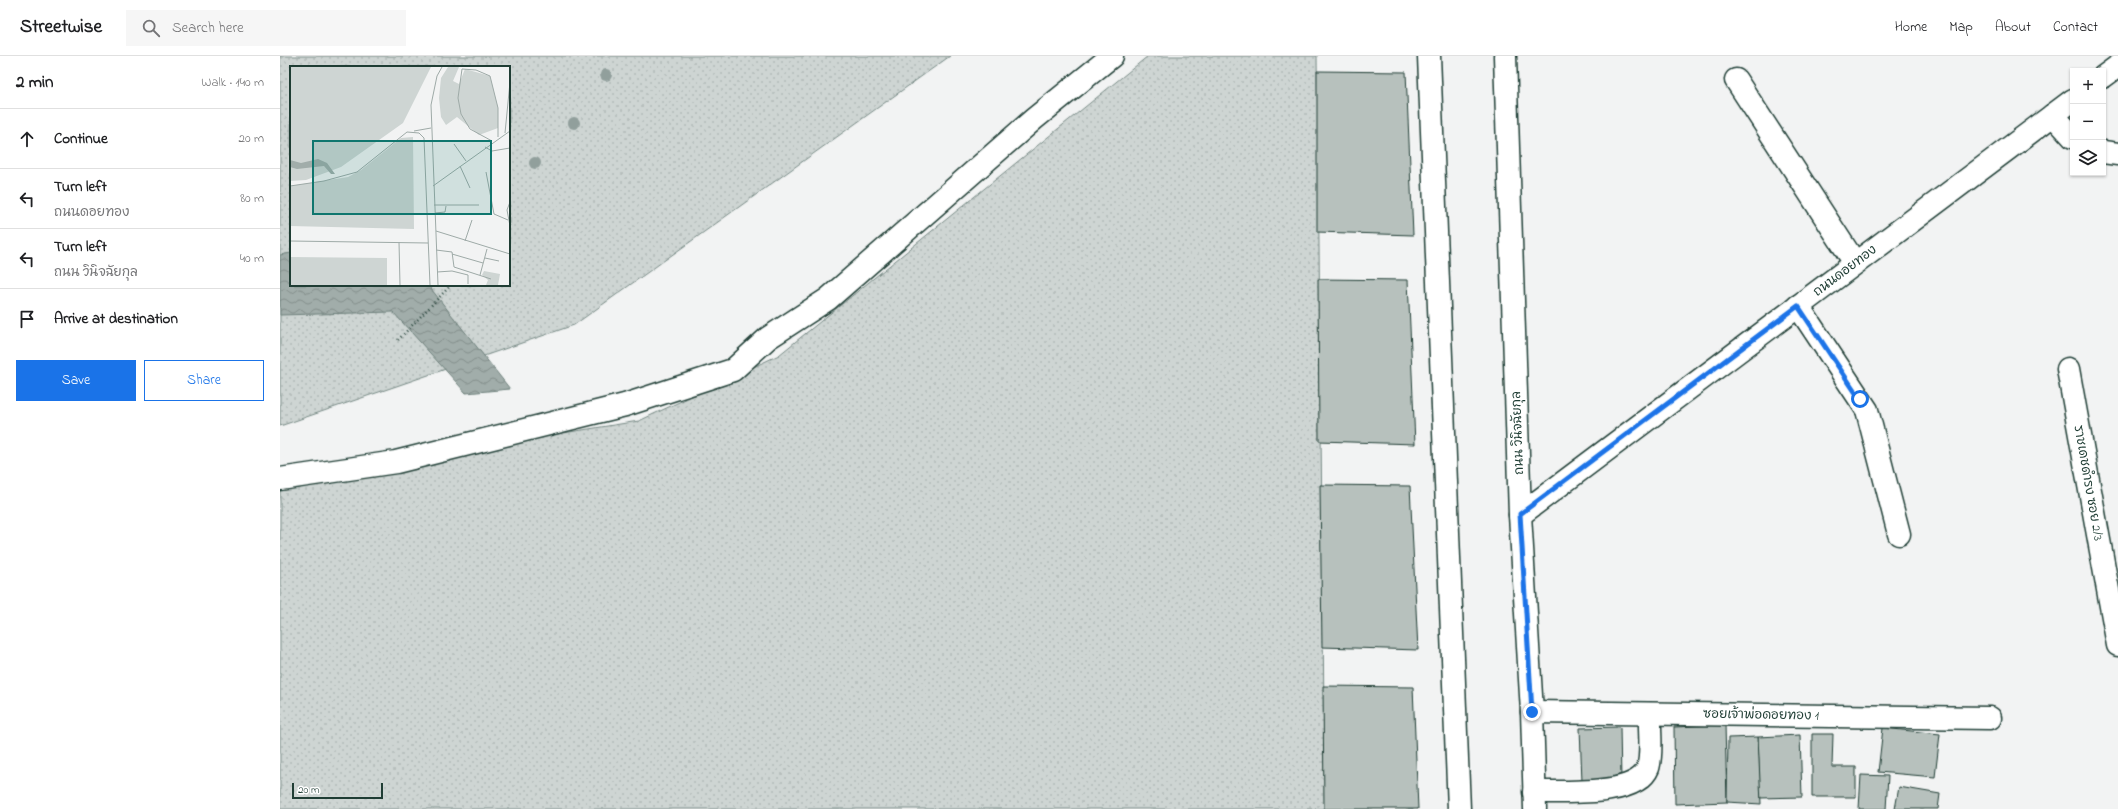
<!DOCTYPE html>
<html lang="en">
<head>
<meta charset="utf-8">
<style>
  :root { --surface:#fff; --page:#f6f6f6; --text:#202124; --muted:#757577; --line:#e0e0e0; --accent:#1a73e8 }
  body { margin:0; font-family:"Indie Flower","Playpen Sans Thai",sans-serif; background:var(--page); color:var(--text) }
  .controls { position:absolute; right:12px; top:12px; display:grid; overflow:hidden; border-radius:0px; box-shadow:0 1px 3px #0004 }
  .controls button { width:36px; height:36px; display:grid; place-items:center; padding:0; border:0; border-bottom:1px solid var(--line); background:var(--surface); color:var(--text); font:20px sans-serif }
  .scale { position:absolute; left:12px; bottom:10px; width:91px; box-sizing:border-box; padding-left:4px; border:2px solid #1f3d34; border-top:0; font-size:11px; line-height:14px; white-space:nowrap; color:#1f3d34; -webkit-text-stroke:3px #fff; paint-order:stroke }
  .stop { position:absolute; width:12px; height:12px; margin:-9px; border:3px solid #1a73e8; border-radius:50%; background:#fff }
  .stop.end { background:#1a73e8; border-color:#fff; box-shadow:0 1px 4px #0008 }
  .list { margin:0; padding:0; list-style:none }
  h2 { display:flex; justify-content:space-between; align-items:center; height:52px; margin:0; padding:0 16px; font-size:17px }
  h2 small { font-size:13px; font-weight:400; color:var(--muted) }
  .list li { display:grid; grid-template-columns:26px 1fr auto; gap:12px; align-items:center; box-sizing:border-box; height:60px; padding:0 16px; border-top:1px solid var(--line) }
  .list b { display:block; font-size:15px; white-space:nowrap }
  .list p { margin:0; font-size:13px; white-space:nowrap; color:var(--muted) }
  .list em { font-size:13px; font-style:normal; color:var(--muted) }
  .actions { display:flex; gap:8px; padding:12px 16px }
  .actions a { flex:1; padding:9px 0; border:1px solid var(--accent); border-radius:0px; text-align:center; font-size:14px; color:var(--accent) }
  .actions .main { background:var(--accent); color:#fff }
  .icon { flex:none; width:22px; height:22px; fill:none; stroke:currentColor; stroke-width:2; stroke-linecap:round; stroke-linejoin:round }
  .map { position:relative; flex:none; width:1838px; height:753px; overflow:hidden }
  header { display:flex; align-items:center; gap:24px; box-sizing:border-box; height:56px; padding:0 20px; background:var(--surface); border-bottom:1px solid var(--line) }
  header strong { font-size:19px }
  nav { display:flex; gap:22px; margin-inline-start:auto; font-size:14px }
  .search { width:280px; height:36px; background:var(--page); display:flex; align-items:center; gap:10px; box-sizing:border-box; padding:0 14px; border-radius:0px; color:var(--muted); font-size:15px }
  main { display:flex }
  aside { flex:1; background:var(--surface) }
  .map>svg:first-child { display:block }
  .grass { fill:url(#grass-dots); stroke:#768984; fill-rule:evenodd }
  .water { fill:url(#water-waves); stroke:#6d807b }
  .building { fill:#b7c1bd; stroke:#1f3d34 }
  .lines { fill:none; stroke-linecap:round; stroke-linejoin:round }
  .minor-casing { stroke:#1f3d34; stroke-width:25 }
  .path { stroke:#1f3d34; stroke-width:2.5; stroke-dasharray:1 3; stroke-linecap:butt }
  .minor { stroke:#fff; stroke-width:22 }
  .tree { fill:#919f9c }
  .route { stroke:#1a73e8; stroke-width:5 }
  .labels { text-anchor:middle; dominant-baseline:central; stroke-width:3; stroke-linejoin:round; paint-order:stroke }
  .street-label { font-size:13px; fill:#1f3d34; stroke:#fff }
  .inset-road { fill:none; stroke:#9eaaa7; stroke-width:1 }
  .view { fill:#0f766e; fill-opacity:0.15; stroke:#0f766e; stroke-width:2 }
  .inset-edge { fill:none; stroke:#1f3d34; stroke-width:2 }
</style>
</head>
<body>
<header>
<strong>Streetwise</strong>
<div class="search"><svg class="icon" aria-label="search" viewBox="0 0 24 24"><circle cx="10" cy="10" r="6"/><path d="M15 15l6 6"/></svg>Search here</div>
<nav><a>Home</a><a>Map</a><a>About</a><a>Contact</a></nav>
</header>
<main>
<aside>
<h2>2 min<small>Walk · 140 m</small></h2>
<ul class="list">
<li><svg class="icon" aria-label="ahead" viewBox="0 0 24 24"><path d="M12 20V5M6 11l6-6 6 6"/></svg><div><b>Continue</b></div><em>20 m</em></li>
<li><svg class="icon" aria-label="left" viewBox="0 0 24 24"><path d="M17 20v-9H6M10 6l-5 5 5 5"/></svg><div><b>Turn left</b><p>ถนนดอยทอง</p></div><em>80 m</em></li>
<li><svg class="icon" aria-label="left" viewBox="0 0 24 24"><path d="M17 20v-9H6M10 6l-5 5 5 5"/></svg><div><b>Turn left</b><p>ถนน วินิจฉัยกุล</p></div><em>40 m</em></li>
<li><svg class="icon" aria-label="arrive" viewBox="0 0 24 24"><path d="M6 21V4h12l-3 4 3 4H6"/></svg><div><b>Arrive at destination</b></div></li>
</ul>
<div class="actions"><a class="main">Save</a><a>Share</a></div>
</aside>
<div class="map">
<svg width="1838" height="753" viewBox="0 0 1838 753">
  <defs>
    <pattern id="grass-dots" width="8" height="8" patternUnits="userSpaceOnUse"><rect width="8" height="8" fill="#ced5d3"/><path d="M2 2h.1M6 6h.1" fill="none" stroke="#b0b8b6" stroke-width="1.8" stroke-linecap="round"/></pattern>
    <pattern id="water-waves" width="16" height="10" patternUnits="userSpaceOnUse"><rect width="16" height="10" fill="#a1adaa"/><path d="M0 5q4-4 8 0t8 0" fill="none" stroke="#838e8b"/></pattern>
  </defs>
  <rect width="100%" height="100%" fill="#f2f3f3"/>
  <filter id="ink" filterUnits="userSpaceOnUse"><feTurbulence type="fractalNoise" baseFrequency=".025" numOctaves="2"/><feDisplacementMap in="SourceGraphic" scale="8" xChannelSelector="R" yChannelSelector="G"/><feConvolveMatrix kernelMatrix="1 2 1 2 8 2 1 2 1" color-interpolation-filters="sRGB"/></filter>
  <g filter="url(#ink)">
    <!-- grass -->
    <g class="grass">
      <path d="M0,0H670L294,269L0,370ZM11,11H229V229H11Z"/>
      <path d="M868,0H1037L1045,753H0V422L359,365L499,299Z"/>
    </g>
    <!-- water -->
    <path class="water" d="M11,197V229H148L230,333L186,337L113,256L0,259V199Z"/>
    <!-- building -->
    <g class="building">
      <path d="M1037,15L1126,16L1133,179L1037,176Z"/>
      <path d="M1038,223L1128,224L1135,388L1039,385Z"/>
      <path d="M1040,429L1130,430L1138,594L1042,591Z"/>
      <path d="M1043,630L1133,631L1138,753H1044Z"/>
      <path d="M1445,669L1447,746L1395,748L1394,671Z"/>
      <path d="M1340,671L1341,724L1302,726L1300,672Z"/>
      <path d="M1603,672L1660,678L1655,721L1598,716Z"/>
      <path d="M1532,678H1553L1552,711H1576V741H1532Z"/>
      <path d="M1520,679L1522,741L1480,742L1478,681Z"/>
      <path d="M1478,681L1481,748L1447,746L1448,682Z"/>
      <path d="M1581,719L1608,720L1606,753H1579Z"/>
      <path d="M1619,731L1660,738L1658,753H1615Z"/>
    </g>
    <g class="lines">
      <!-- minor casing -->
      <g class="minor-casing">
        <g id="minor">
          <path d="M1149,0L1179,753"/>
          <path d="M1225,0L1240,459L1252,656L1255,753"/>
          <path d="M1823,21L1838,10"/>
          <path d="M1456,24L1575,207"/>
          <path d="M1773,59L1793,81"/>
          <path d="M1823,96L1838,98"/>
          <path d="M1518,250L1587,354L1619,478"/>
          <path d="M1788,313L1838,589"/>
          <path d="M0,423L116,406L345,349L453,314L488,282L548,243L754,63L832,0"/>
          <path d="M1240,459L1793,44"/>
          <path d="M1252,656L1710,662"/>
          <path d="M1254,736C1281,735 1356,742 1368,712C1372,700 1370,682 1370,669"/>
        </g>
      </g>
      <!-- path -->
      <path class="path" d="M118,284L171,229"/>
      <!-- minor -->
      <use href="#minor" class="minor"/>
    </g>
    <!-- trees -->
    <g class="tree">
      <circle cx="326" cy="19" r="6"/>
      <circle cx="294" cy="67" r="6"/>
      <circle cx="255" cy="107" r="6"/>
    </g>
  </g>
  <g class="lines" filter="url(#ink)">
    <!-- route -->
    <path class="route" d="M1252,656L1240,458L1518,250L1580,343"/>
  </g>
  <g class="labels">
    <!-- street labels -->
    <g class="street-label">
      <text transform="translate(1565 215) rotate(-37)">ถนนดอยทอง</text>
      <text transform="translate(1238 377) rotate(-92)">ถนน วินิจฉัยกุล</text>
      <text transform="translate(1808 427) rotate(80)">ราชเดชดำรง ซอย 2/3</text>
      <text transform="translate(1481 659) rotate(1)">ซอยเจ้าพ่อดอยทอง 1</text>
    </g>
  </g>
  <!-- overview -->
  <g transform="translate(10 10)">
    <rect width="220" height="220" fill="#f2f3f3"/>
    <path d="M0,1H141L113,57L51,101L16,114L0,115ZM123,71L124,163L0,160V120L58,111L71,104L111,72ZM194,205L210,208L208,219H196L198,214L192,209Z" fill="#ced5d3"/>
    <path d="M158,1H169L163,15L169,18L175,3L200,10L208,42V62L189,69L167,51L156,59L151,51L149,32L151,12ZM0,19L4,25L12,63L5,65L0,64ZM0,191L97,192V219H0Z" fill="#ced5d3"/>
    <path d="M28,93L37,97L45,108H41L34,100L7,103L0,101V94L11,97Z" fill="#a1adaa"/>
    <path class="inset-road" d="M124,65L141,62M215,67L220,16M202,75L180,63L171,48L168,32L172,3L186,4L200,10L208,42V71M164,78L176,95M195,81L202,85L220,82M170,100L180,122M196,106L204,148L218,154M0,120L34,115L67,106L117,66L129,67L134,72L140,219M143,120L220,65M220,136L217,144L220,160M144,139H189M145,147L155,146L156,140M146,165L220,188M0,175L138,177M175,175L182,154M109,176L110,219M146,184L162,186L164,201L201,213M162,188L193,197M195,192L209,195M147,206L162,205L178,209V218M190,209L197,183M148,219L141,39L147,10L152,1"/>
    <path class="view" d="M23,75H201V148H23Z"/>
    <rect width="220" height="220" class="inset-edge"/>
  </g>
</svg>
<div class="controls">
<button>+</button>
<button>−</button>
<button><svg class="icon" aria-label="layers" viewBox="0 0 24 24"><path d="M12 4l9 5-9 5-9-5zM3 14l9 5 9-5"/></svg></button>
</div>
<div class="scale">20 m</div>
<div class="stop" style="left:1580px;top:343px"></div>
<div class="stop end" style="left:1252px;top:656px"></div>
</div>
</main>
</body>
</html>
